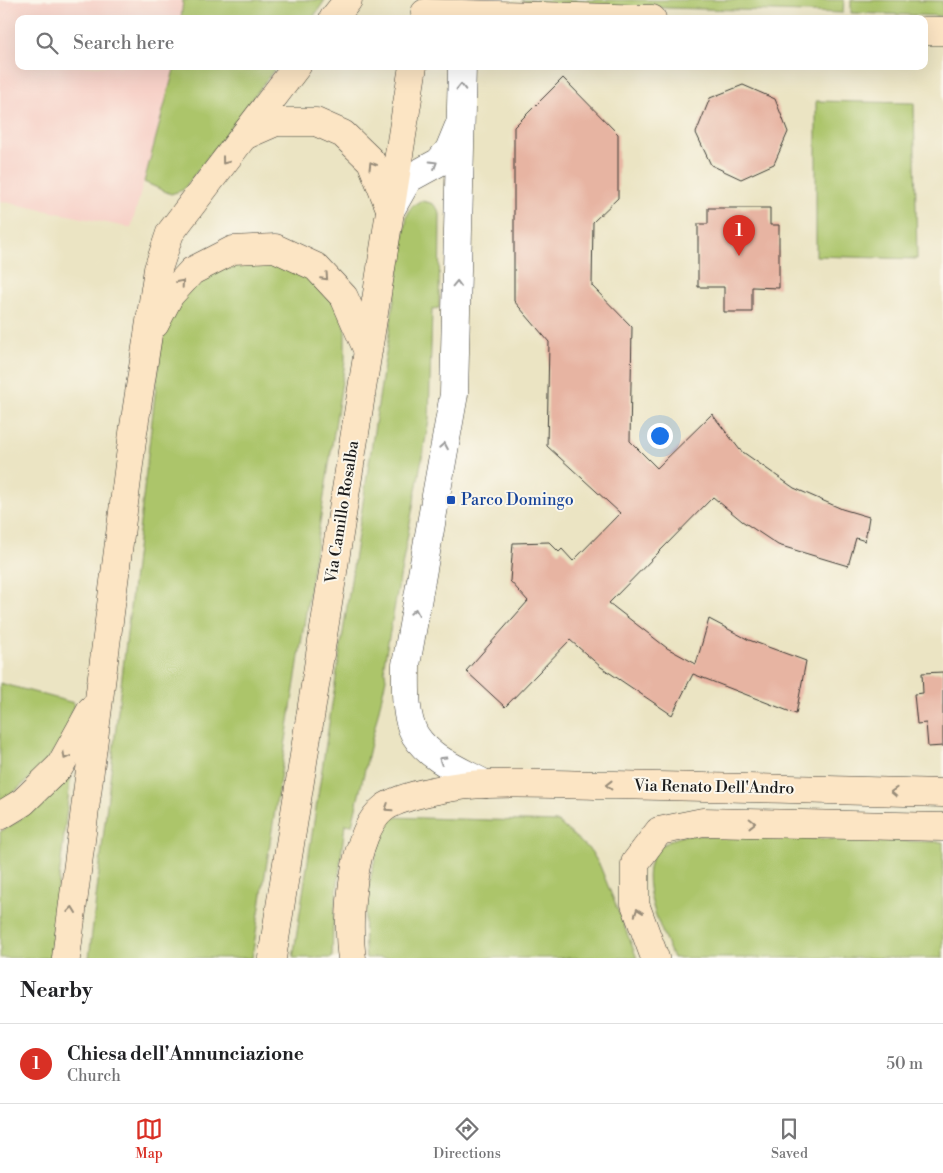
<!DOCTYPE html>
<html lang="en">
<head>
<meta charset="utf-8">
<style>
  :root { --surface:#fff; --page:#f2f2f2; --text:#202124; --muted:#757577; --line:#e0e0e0; --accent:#d93025 }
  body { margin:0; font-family:"Libre Bodoni",serif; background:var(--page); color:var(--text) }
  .you { position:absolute; left:659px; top:435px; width:18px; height:18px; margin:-12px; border:4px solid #fff; border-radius:50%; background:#1a73e8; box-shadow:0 0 0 8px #1a73e833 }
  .badge { display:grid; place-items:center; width:32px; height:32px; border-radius:50%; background:var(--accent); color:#fff; font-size:16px; font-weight:700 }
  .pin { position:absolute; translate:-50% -41px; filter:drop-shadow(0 1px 2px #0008) }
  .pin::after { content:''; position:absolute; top:26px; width:18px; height:15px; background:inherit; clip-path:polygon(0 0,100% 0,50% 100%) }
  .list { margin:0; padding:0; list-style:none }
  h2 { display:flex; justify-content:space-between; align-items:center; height:65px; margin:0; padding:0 20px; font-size:21px }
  h2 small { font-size:16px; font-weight:400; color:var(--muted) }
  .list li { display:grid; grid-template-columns:32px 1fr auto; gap:15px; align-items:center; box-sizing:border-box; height:80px; padding:0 20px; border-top:1px solid var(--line) }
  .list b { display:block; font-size:19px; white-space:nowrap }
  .list p { margin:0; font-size:16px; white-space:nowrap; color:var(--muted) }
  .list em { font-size:16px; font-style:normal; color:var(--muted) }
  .icon { flex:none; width:28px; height:28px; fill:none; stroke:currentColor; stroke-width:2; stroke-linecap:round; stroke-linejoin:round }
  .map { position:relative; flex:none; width:943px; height:958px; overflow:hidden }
  .search { position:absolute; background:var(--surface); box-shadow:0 5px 20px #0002; left:15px; right:15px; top:15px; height:55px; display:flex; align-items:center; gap:12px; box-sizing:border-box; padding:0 18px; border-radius:10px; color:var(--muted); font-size:19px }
  .sheet { height:145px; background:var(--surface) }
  nav { display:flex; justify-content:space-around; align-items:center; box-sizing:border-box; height:70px; border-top:1px solid var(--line); background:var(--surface); font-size:14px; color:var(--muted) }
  nav a { display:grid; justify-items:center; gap:2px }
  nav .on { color:var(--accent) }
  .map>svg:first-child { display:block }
  .built { fill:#f7d1c8 }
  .green { fill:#acc56a; stroke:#647043 }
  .building { fill:#e7b4a2 }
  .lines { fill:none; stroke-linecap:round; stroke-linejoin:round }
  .street-casing { stroke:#3b3a35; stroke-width:29 }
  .secondary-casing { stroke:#3b3a35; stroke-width:29 }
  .street { stroke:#fff; stroke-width:28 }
  .secondary { stroke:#fce5c4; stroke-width:28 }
  .oneway { stroke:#999 }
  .oneway2 { stroke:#978b78 }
  .transit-dot { fill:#1a4fb4; stroke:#fbf7ec; stroke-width:2 }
  .labels { text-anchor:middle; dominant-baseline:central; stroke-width:4; stroke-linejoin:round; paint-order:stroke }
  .transit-label { font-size:16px; fill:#164399; stroke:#fbf7ec; text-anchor:start }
  .street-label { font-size:16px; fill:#1c1c1c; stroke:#fbf7ec }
</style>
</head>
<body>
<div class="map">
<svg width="943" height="958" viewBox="0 0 943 958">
  <rect width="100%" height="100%" fill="#fbf7ec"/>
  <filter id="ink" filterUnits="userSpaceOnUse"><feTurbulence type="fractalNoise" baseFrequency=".02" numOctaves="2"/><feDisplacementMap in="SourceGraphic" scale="10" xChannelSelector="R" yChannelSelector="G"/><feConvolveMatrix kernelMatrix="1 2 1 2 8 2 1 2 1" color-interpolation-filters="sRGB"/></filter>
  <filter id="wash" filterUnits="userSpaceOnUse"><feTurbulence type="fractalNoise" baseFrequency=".0096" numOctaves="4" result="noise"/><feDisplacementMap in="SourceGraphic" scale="20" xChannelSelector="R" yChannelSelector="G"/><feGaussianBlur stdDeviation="1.12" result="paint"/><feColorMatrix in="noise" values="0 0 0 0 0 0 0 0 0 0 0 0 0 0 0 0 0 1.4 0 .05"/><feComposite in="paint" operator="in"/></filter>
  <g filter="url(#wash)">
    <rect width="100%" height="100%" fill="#ebe4c3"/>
    <!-- built -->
    <path class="built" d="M0,0H183L181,19H19V66H175L131,228L0,201Z"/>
    <!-- green -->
    <g class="green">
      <path d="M183,0H325L312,19H181Z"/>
      <path d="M522,0H844L843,13L528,4Z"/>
      <path d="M851,0L943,1V16L851,13Z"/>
      <path d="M175,66H277L183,190L171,194L144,182Z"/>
      <path d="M816,101L914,103L917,259L816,256Z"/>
      <path d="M420,201C431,202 436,204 440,214L439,308L432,309L429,420L384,664L386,679L352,825L345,824L333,925L332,958H293L407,216L412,206Z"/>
      <path d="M263,258L296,266L333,299L345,326V362L252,958H89L160,352L166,324L176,302L223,263Z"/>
      <path d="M0,683L74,703C65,752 36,773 0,804Z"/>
      <path d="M71,773L50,958H0V832L18,821Z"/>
      <path d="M389,817L558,822L591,851L600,866L637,958H366C360,912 372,860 389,817Z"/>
      <path d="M686,835L943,842V958H673C662,930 635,879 656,851C663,842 676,838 686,835Z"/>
    </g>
    <g id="blocks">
      <!-- building -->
      <g class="building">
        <path d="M563,78L618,134V198L593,222L592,286L632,327L630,441L657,468L712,414L740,450L794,488L842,509L869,517L865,541L856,538L848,566L778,545L742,521L713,497L609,603L667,648L696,664L709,619L749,640L806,661L796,714L693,674L672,715L601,667L570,640L505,707L466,671L528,601L510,581L513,543L549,542L559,552L562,549L573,561L620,513L547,446L549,342L514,301V127Z"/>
        <path d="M743,85L775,99L788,132L774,164L741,179L711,165L696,133L710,98Z"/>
        <path d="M708,208H770V225H779V288L752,287V312H724V287H698V224H708Z"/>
        <path d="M943,672V746L928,747L926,723L917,724L914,694L923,693L922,673Z"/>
      </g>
    </g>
  </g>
  <g filter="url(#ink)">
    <use href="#blocks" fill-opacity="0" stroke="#3b3a35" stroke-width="1"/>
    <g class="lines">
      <!-- street casing -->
      <g class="street-casing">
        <g id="street">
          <path d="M462,66L454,394L406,665C406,687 404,715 415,735C430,759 461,771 485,784"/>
          <path d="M391,209L408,179L439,162L449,150L458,128"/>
        </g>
      </g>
      <!-- secondary casing -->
      <g class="secondary-casing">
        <g id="secondary">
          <path d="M425,13L652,19"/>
          <path d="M333,19L348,0"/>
          <path d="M924,31H943"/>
          <path d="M244,136L276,122H316L343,134L371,161L389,206"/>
          <path d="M155,324L170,295L192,271L233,250L275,248L316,267L344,297L367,349"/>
          <path d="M0,816L23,802L60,766L91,710"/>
          <path d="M66,958L133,433L158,269L170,233L297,66"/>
          <path d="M272,958L413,66"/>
          <path d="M352,958C346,921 352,832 384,808C403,794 463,784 487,784C529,782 572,785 615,785C724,787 834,790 943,793"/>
          <path d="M655,958L635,904V863L659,831L703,822L943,827"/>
        </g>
      </g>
      <!-- street -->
      <use href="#street" class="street"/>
      <!-- secondary -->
      <use href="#secondary" class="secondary"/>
    </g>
    <!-- one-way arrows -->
    <defs><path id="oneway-chevron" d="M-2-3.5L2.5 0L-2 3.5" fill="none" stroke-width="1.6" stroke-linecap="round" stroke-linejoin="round" transform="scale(1.25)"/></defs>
    <g class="oneway">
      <use href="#oneway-chevron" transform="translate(461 87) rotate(-89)"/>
      <use href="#oneway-chevron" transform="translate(434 164) rotate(-31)"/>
      <use href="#oneway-chevron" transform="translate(457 284) rotate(-88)"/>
      <use href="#oneway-chevron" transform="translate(444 446) rotate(-80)"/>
      <use href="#oneway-chevron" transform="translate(415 612) rotate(-80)"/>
      <use href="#oneway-chevron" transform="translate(442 760) rotate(-148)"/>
    </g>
    <g class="oneway2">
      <use href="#oneway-chevron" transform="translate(225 161) rotate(127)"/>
      <use href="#oneway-chevron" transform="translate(372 165) rotate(-121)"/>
      <use href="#oneway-chevron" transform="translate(325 277) rotate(47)"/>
      <use href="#oneway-chevron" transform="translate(181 283) rotate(-49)"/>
      <use href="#oneway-chevron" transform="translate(66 756) rotate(119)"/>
      <use href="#oneway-chevron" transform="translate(609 785) rotate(-179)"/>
      <use href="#oneway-chevron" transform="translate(894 792) rotate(-178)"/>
      <use href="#oneway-chevron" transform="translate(388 808) rotate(147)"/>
      <use href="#oneway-chevron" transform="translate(752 823) rotate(1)"/>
      <use href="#oneway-chevron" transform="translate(72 910) rotate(-83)"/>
      <use href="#oneway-chevron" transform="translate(638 912) rotate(-110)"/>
    </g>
  </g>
  <!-- markers -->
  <rect class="transit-dot" x="446" y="495" width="10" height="10" rx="2.5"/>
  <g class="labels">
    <!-- transit labels -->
    <g class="transit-label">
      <text x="461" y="500">Parco Domingo</text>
    </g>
    <!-- street labels -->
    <g class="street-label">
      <text transform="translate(342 512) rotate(-81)">Via Camillo Rosalba</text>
      <text transform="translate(714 787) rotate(1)">Via Renato Dell'Andro</text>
    </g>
  </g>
</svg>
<div class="you"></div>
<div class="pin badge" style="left:739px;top:256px">1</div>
<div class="search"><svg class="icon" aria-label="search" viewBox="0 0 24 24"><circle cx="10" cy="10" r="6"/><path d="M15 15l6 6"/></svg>Search here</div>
</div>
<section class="sheet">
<h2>Nearby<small></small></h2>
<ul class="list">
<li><span class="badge">1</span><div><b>Chiesa dell'Annunciazione</b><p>Church</p></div><em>50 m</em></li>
</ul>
</section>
<nav>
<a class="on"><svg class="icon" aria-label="map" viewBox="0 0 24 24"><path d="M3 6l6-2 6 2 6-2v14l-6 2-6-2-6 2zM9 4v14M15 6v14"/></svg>Map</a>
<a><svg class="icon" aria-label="directions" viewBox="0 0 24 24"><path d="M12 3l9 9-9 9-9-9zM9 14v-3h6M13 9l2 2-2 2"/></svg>Directions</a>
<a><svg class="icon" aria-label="saved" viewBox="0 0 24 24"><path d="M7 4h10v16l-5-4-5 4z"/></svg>Saved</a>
</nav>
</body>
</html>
